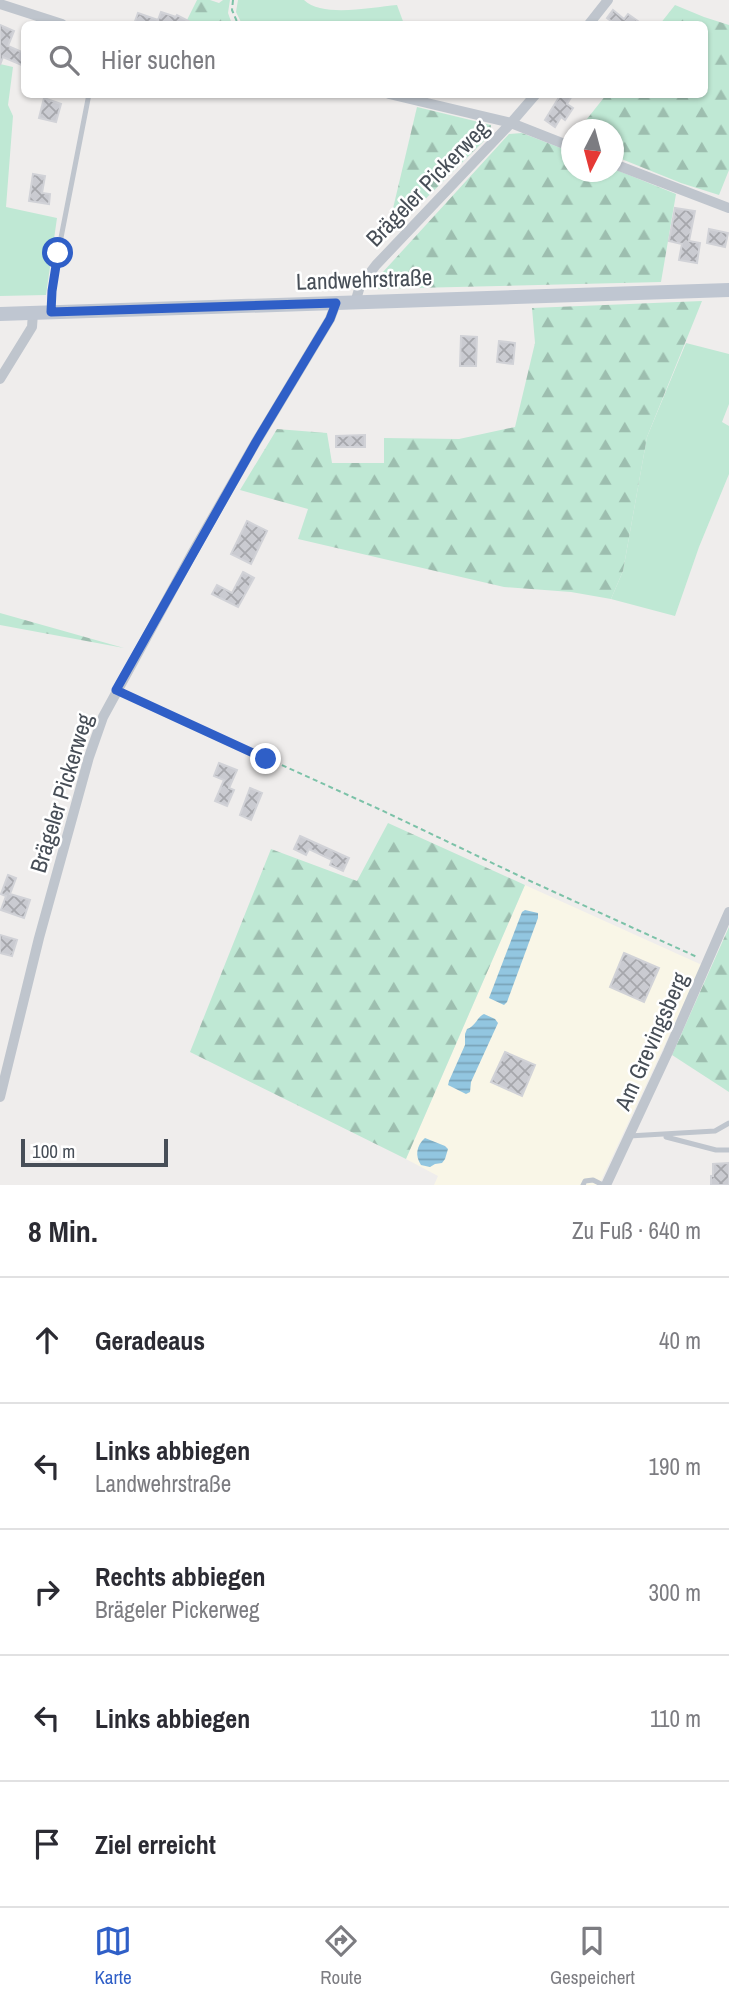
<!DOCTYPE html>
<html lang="de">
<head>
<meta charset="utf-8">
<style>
  :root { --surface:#fff; --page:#f7f7f7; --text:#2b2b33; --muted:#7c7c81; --line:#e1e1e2; --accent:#2f5fc7 }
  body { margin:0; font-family:"Archivo Narrow",sans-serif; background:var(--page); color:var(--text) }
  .compass { position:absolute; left:561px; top:119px; width:63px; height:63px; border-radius:50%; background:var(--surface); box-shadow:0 2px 5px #0004; rotate:186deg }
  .scale { position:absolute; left:21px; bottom:18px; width:147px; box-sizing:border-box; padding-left:7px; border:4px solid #474e57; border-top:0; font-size:19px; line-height:24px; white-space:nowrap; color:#474e57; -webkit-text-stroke:5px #fff; paint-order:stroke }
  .stop { position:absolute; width:21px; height:21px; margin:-16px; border:5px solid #2f5fc7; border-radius:50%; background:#fff }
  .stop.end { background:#2f5fc7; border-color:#fff; box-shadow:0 2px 7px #0008 }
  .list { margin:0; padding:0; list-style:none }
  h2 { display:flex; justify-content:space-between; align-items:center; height:91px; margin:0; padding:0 28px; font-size:30px }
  h2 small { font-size:23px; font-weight:400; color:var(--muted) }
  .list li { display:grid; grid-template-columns:46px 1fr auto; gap:21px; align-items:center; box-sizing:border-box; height:126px; padding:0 28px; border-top:2px solid var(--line) }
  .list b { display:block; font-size:26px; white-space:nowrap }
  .list p { margin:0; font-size:23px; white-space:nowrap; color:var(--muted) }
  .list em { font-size:23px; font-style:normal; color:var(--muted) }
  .icon { flex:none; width:38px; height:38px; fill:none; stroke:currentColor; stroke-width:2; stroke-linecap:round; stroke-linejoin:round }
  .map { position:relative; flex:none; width:729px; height:1185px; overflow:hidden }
  .search { position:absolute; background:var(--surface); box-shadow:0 2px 5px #0004; left:21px; right:21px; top:21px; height:77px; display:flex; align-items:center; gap:18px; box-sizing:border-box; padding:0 24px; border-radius:10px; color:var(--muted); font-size:26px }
  .sheet { height:721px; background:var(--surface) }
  nav { display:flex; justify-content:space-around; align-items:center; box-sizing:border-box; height:98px; border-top:2px solid var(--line); background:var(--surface); font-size:19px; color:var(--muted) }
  nav a { display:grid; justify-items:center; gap:4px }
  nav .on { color:var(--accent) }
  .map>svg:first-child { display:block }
  .commercial { fill:#f9f6e7 }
  .grass { fill:#bfe8d4 }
  .forest { fill:url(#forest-firs) }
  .water { fill:url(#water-rules) }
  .building { fill:url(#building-cross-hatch); stroke:#d1d2d7; stroke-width:2 }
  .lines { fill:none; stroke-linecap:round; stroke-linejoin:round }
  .path { stroke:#7cc2a8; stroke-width:2; stroke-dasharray:5 3.5; stroke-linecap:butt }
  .lane { stroke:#bfc5cd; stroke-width:5 }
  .street { stroke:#bfc5cd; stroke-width:10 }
  .secondary { stroke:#bfc6d1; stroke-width:14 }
  .route { stroke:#2f5fc7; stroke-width:9 }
  .labels { text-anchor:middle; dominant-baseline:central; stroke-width:5; stroke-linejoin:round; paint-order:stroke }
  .street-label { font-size:23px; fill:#474e57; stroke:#fff }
</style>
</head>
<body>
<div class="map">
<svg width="729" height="1185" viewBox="0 0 729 1185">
  <defs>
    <pattern id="forest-firs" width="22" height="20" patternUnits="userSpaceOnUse" patternTransform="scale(1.75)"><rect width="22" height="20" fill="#bfe8d4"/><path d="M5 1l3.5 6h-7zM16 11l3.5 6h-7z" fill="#9dbeaf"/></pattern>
    <pattern id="water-rules" width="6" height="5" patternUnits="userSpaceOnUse" patternTransform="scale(1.75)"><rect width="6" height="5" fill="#92c6e0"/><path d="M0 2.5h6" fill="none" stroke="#79a3b8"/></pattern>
    <pattern id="building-cross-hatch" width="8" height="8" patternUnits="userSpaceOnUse" patternTransform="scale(1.75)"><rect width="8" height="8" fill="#cacbd1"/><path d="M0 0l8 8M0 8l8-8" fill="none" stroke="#a6a7ac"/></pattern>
  </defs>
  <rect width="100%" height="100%" fill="#efedec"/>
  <!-- commercial -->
  <path class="commercial" d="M525,885L702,965L599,1185H434L438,1176L406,1159Z"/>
  <!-- grass -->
  <g class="grass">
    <path d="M238,0H304C323,18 372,7 397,5L404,24H242L236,12Z"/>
    <path d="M0,64L13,67L8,105L13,116L6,207L57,218L46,295L0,296Z"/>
    <path d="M686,343L729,354V404L722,422L729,426V474L699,547L675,616L611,599L623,571L647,437Z"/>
  </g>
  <!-- forest -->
  <g class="forest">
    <path d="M197,0H210L219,3L223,0H230L228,13L232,24H185Z"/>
    <path d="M675,5L704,17L729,25V170L719,195L681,183L614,156V130L579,129L606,95L704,94V24H660Z"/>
    <path d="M417,107L491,125V134L386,238Z"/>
    <path d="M522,133L571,152L572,172H614V169L676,194L661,282L371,289L372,284L509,134Z"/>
    <path d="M702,301L647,437L623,571L611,599L571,592L504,587L298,539L308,509L240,490L277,429L327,433L332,463H384V438L459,439L515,427L535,343L532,308Z"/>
    <path d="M0,613L124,648L0,625Z"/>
    <path d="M388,823L525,885L406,1159L190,1052L271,849L357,881Z"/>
    <path d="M729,927V1092L672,1055Z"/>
  </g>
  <!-- water -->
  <g class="water">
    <path d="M525,910L538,913V918L507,1002L504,1005L489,998L522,912Z"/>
    <path d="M484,1014L495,1019L498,1023L471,1082L470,1092L466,1094L448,1085L449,1081L465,1045V1034L467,1029C476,1026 477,1017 484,1014Z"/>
    <path d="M425,1138L445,1146L448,1149L445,1159L442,1163L435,1164L430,1167L421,1165C415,1156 416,1146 425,1138Z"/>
  </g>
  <!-- building -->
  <g class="building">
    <path d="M613,10L624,19L628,14L642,24H615L607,18Z"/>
    <path d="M161,12L176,17L177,15L194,24H134L138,13L158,20Z"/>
    <path d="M0,25L14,31L8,46L24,53V66L3,57L0,65Z"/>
    <path d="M561,94H573L567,104L573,108L565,120L561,117L555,127L545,120Z"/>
    <path d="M44,98L61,104L56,122L39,118Z"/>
    <path d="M33,174L45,176L42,193L50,194L49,204L29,201Z"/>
    <path d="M675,208L695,211L689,241L700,243L697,263L679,260L682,244L669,241Z"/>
    <path d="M709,229L728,233L725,247L707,243Z"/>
    <path d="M461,336L477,337L476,366H460Z"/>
    <path d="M499,341L515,343L513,364L497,362Z"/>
    <path d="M365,435V447H336V436Z"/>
    <path d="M247,521L267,531L251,564L231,554Z"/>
    <path d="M243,572L254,578L238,607L212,594L217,585L232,593Z"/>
    <path d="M219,763L237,770L229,788L234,790L227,806L215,801L224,780L214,776Z"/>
    <path d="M250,788L262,793L251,820L240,815Z"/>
    <path d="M300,836L349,858L343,871L330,865L332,860L309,849L306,855L294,849Z"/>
    <path d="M8,875L16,878L10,894L30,900L24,918L1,910L6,896L1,894Z"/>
    <path d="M0,935L17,940L12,956L0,953Z"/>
    <path d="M624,953L659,968L644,1002L610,987Z"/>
    <path d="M505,1052L535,1065L522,1096L491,1082Z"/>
    <path d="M729,1163V1185H711V1176H713V1164Z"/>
  </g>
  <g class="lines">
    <!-- path -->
    <g class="path">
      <path d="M233,0L232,10L238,24"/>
      <path d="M127,695L381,810L528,880L697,957"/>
    </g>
    <!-- lane -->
    <g class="lane">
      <path d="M51,312L52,291L58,253L89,94"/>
      <path d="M629,1136L715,1131L729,1123"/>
      <path d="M666,1137L716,1150H729"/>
      <path d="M583,1185L585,1181L593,1180L603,1185"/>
    </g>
    <!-- street -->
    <g class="street">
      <path d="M0,4L62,24"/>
      <path d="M589,24L608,0"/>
      <path d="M389,94L511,123L572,147"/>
      <path d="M614,164L729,208"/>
      <path d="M355,303L360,286L376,265L511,123L536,94"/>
      <path d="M0,379L32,327L33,313"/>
      <path d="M0,1097L39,938L89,757L103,717L193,552L256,442L330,319L336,303"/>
      <path d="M606,1185L668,1052L729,912"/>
    </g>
    <!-- secondary -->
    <path class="secondary" d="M0,314L729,290"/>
  </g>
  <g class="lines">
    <!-- route -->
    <path class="route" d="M58,253L52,291L51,312L336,303L330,319L256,442L116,690L266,759"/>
  </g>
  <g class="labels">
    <!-- street labels -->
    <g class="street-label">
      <text transform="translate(427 183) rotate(-46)">Brägeler Pickerweg</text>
      <text transform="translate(364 279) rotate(-2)">Landwehrstraße</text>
      <text transform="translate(61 793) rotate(-73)">Brägeler Pickerweg</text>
      <text transform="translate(651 1041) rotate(-66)">Am Grevingsberg</text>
    </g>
  </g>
</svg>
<svg class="compass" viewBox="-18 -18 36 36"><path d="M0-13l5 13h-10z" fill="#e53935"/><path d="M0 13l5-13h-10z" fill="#7c7c81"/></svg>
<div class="scale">100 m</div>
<div class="stop" style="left:58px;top:253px"></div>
<div class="stop end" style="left:266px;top:759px"></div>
<div class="search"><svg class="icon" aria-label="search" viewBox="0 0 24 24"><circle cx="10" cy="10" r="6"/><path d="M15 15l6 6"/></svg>Hier suchen</div>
</div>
<section class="sheet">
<h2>8 Min.<small>Zu Fuß · 640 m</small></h2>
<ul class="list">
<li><svg class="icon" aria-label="ahead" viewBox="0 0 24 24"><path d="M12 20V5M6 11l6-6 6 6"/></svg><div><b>Geradeaus</b></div><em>40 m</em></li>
<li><svg class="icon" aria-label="left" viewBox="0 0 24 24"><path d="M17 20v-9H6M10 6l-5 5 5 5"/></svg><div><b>Links abbiegen</b><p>Landwehrstraße</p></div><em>190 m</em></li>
<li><svg class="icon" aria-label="right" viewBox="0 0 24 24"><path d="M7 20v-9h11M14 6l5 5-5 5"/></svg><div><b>Rechts abbiegen</b><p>Brägeler Pickerweg</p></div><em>300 m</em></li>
<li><svg class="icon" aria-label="left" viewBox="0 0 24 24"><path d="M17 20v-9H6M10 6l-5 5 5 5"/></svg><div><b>Links abbiegen</b></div><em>110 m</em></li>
<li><svg class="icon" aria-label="arrive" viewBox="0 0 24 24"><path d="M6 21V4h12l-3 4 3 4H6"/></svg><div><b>Ziel erreicht</b></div></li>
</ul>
</section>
<nav>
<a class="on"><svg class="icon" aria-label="map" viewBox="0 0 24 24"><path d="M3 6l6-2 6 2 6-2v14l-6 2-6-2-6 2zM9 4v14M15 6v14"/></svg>Karte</a>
<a><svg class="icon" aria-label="directions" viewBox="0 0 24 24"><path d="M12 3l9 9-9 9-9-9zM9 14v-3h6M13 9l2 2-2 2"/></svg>Route</a>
<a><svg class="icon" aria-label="saved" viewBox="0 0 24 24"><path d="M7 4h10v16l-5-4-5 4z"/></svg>Gespeichert</a>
</nav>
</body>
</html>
